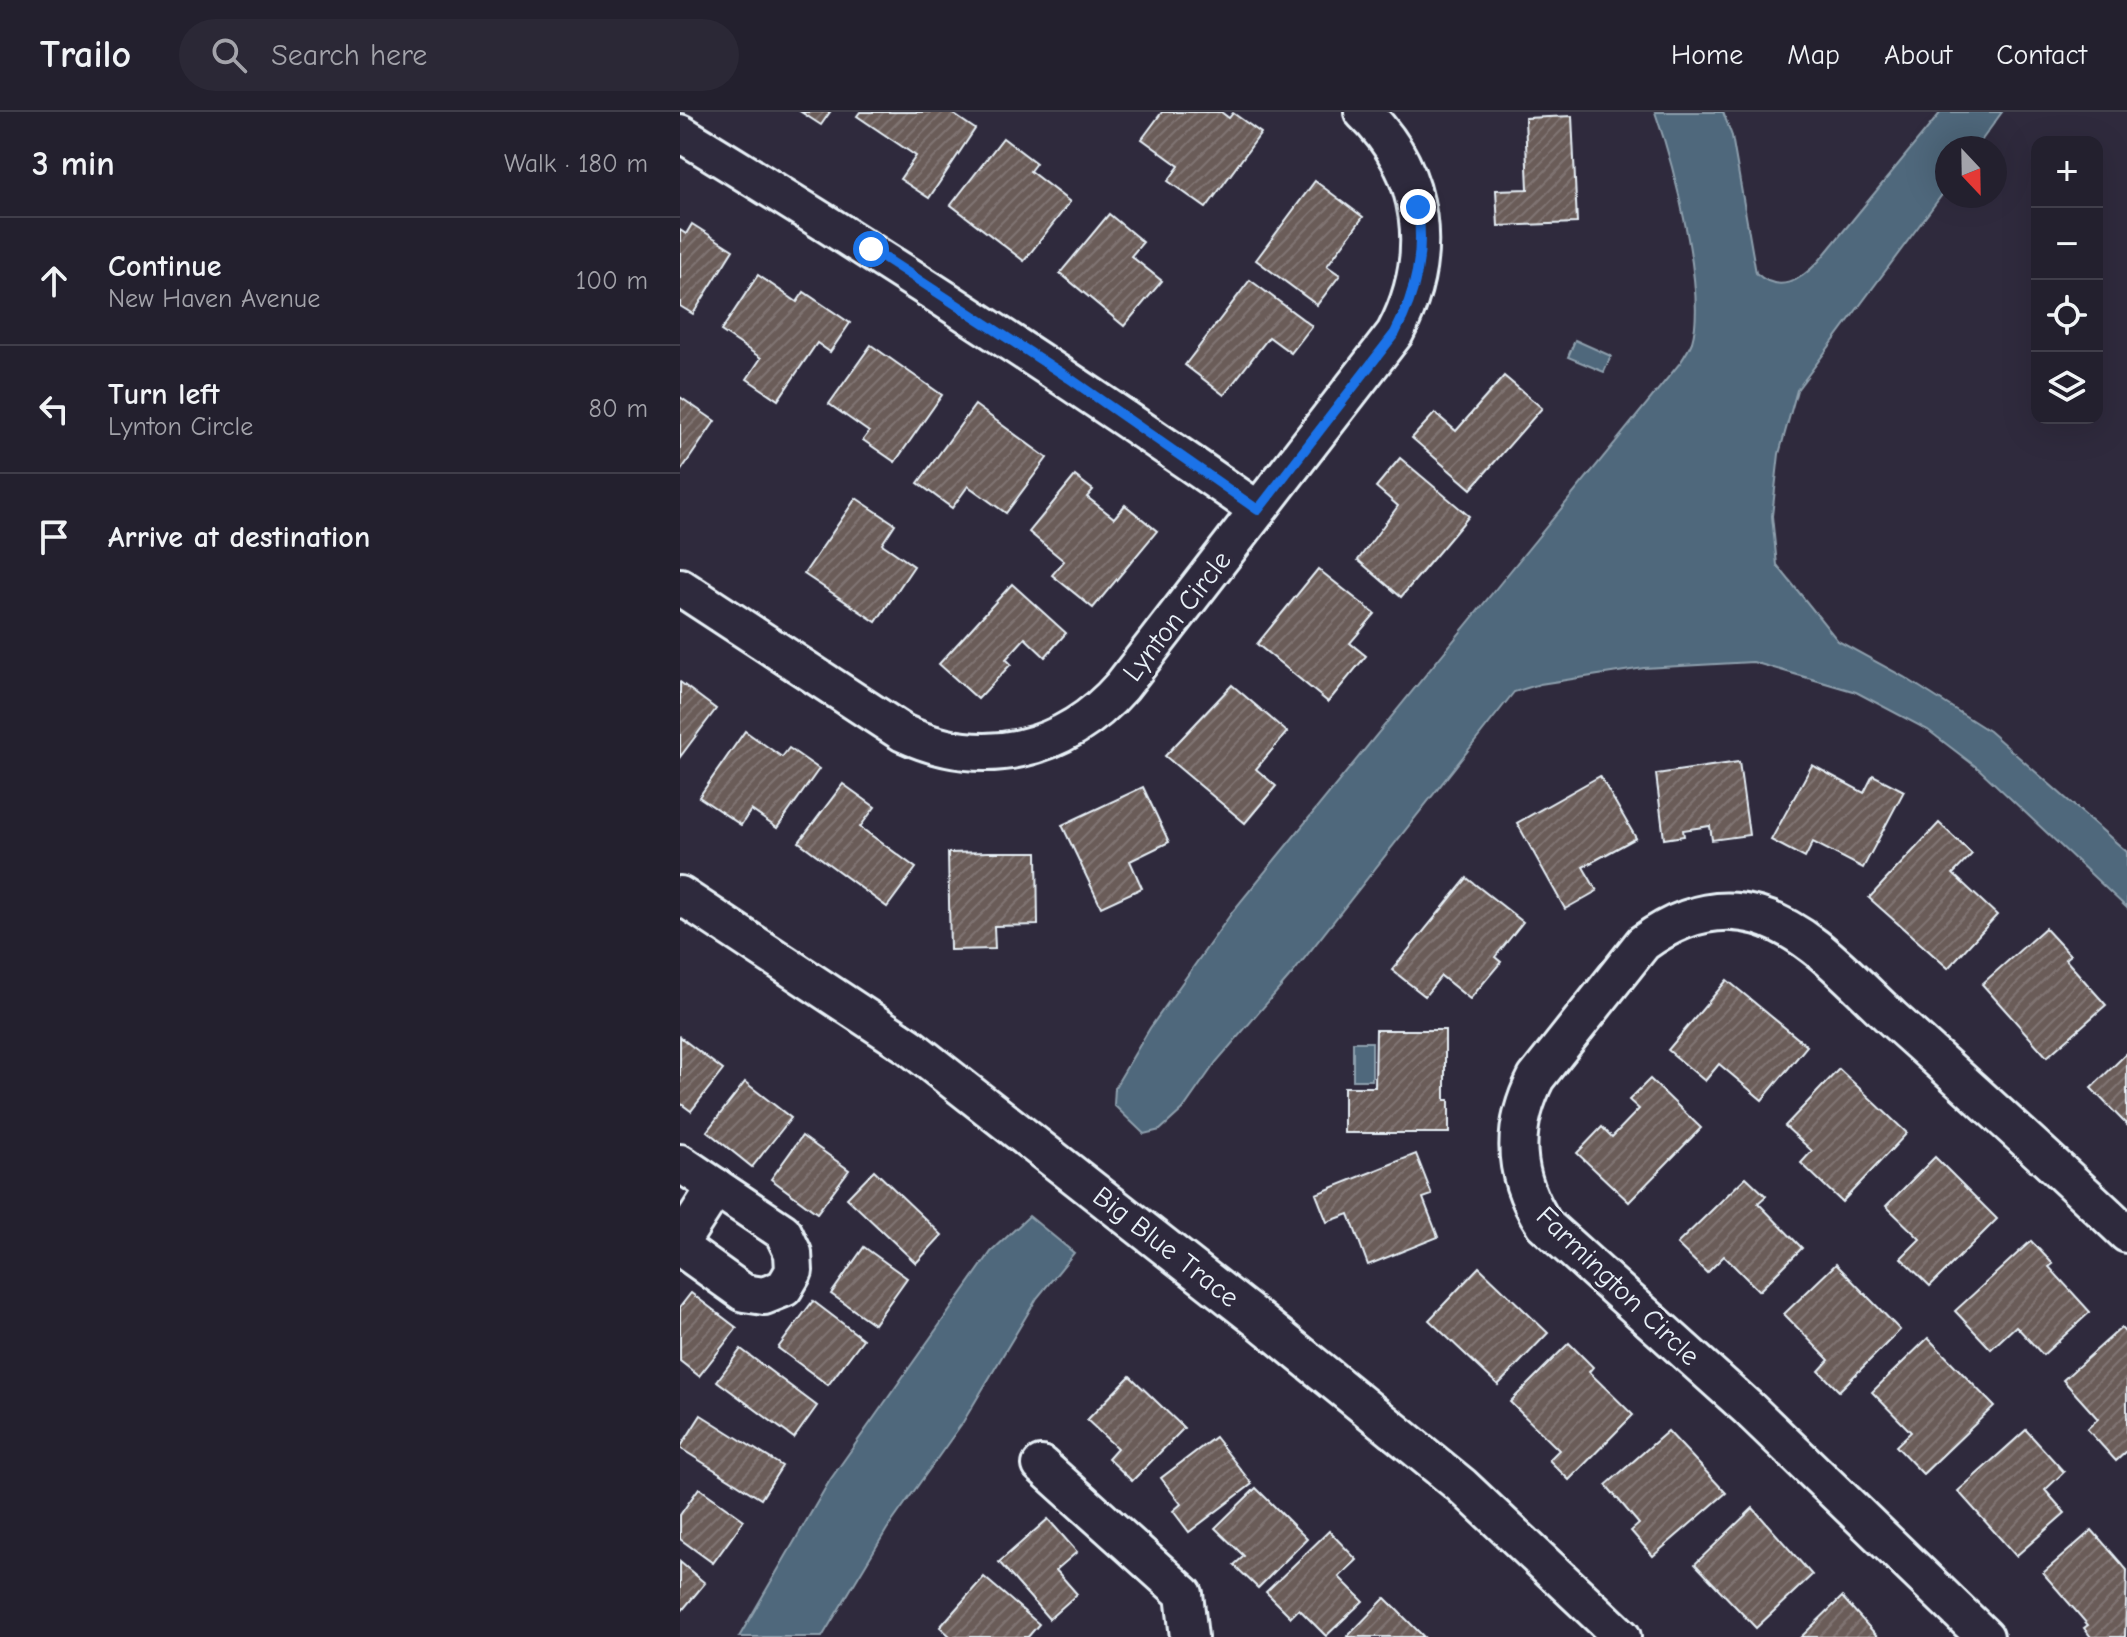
<!DOCTYPE html>
<html lang="en">
<head>
<meta charset="utf-8">
<style>
  :root { --surface:#23202e; --page:#2b2836; --text:#f1f3f6; --muted:#a3a3aa; --line:#403e4a }
  body { margin:0; font-family:"Comic Neue",sans-serif; background:var(--page); color:var(--text) }
  .controls { position:absolute; right:24px; top:24px; display:grid; overflow:hidden; border-radius:16px; box-shadow:0 8px 32px #0002 }
  .controls button { width:72px; height:72px; display:grid; place-items:center; padding:0; border:0; border-bottom:2px solid var(--line); background:var(--surface); color:var(--text); font:40px sans-serif }
  .compass { position:absolute; left:1255px; top:24px; width:72px; height:72px; border-radius:50%; background:var(--surface); box-shadow:0 8px 32px #0002; rotate:158deg }
  .stop { position:absolute; width:24px; height:24px; margin:-18px; border:6px solid #1a73e8; border-radius:50%; background:#fff }
  .stop.end { background:#1a73e8; border-color:#fff; box-shadow:0 2px 8px #0008 }
  .list { margin:0; padding:0; list-style:none }
  h2 { display:flex; justify-content:space-between; align-items:center; height:104px; margin:0; padding:0 32px; font-size:34px }
  h2 small { font-size:26px; font-weight:400; color:var(--muted) }
  .list li { display:grid; grid-template-columns:52px 1fr auto; gap:24px; align-items:center; box-sizing:border-box; height:128px; padding:0 32px; border-top:2px solid var(--line) }
  .list b { display:block; font-size:30px; white-space:nowrap }
  .list p { margin:0; font-size:26px; white-space:nowrap; color:var(--muted) }
  .list em { font-size:26px; font-style:normal; color:var(--muted) }
  .icon { flex:none; width:44px; height:44px; fill:none; stroke:currentColor; stroke-width:2; stroke-linecap:round; stroke-linejoin:round }
  .map { position:relative; flex:none; width:1447px; height:1525px; overflow:hidden }
  header { display:flex; align-items:center; gap:48px; box-sizing:border-box; height:112px; padding:0 40px; background:var(--surface); border-bottom:2px solid var(--line) }
  header strong { font-size:38px }
  nav { display:flex; gap:44px; margin-inline-start:auto; font-size:28px }
  .search { width:560px; height:72px; background:var(--page); display:flex; align-items:center; gap:20px; box-sizing:border-box; padding:0 28px; border-radius:44px; color:var(--muted); font-size:30px }
  main { display:flex }
  aside { flex:1; background:var(--surface) }
  .map>svg:first-child { display:block }
  .water { fill:#50687b; stroke:#8d9fad; stroke-width:2 }
  .building { fill:url(#building-hatch); stroke:#e8f1f8; stroke-width:2 }
  .lines { fill:none; stroke-linecap:round; stroke-linejoin:round }
  .minor-casing { stroke:#e8f1f8; stroke-width:42 }
  .minor { stroke:#2f2a3d; stroke-width:36 }
  .route { stroke:#1a73e8; stroke-width:10 }
  .labels { text-anchor:middle; dominant-baseline:central; stroke-width:8; stroke-linejoin:round; paint-order:stroke }
  .street-label { font-size:28px; fill:#e8f1f8; stroke:#2f2a3d }
</style>
</head>
<body>
<header>
<strong>Trailo</strong>
<div class="search"><svg class="icon" aria-label="search" viewBox="0 0 24 24"><circle cx="10" cy="10" r="6"/><path d="M15 15l6 6"/></svg>Search here</div>
<nav><a>Home</a><a>Map</a><a>About</a><a>Contact</a></nav>
</header>
<main>
<aside>
<h2>3 min<small>Walk · 180 m</small></h2>
<ul class="list">
<li><svg class="icon" aria-label="ahead" viewBox="0 0 24 24"><path d="M12 20V5M6 11l6-6 6 6"/></svg><div><b>Continue</b><p>New Haven Avenue</p></div><em>100 m</em></li>
<li><svg class="icon" aria-label="left" viewBox="0 0 24 24"><path d="M17 20v-9H6M10 6l-5 5 5 5"/></svg><div><b>Turn left</b><p>Lynton Circle</p></div><em>80 m</em></li>
<li><svg class="icon" aria-label="arrive" viewBox="0 0 24 24"><path d="M6 21V4h12l-3 4 3 4H6"/></svg><div><b>Arrive at destination</b></div></li>
</ul>
</aside>
<div class="map">
<svg width="1447" height="1525" viewBox="0 0 1447 1525">
  <defs>
    <pattern id="building-hatch" width="6" height="6" patternUnits="userSpaceOnUse" patternTransform="scale(2)"><rect width="6" height="6" fill="#6b5c59"/><path d="M-1 1l2-2M0 6l6-6M5 7l2-2" fill="none" stroke="#807472"/></pattern>
  </defs>
  <rect width="100%" height="100%" fill="#2f2a3d"/>
  <filter id="ink" filterUnits="userSpaceOnUse"><feTurbulence type="fractalNoise" baseFrequency=".0125" numOctaves="2"/><feDisplacementMap in="SourceGraphic" scale="16" xChannelSelector="R" yChannelSelector="G"/><feConvolveMatrix kernelMatrix="1 2 1 2 8 2 1 2 1" color-interpolation-filters="sRGB"/></filter>
  <g filter="url(#ink)">
    <!-- water -->
    <g class="water">
      <path d="M975,0H1043L1052,24L1076,161C1099,182 1120,169 1139,149L1261,0H1322L1296,36H1267V76L1117,278L1099,342L1092,404L1097,453L1158,529L1224,565L1309,619L1447,740V796L1299,657L1248,618L1176,580L1073,550L964,556L860,572L834,580L612,862L536,950L503,997L480,1018L464,1022L434,993L435,975L470,916L553,799L1000,251C1004,245 1009,237 1012,230C1027,180 993,51 975,0Z"/>
      <path d="M895,228L931,244L924,260L888,245Z"/>
      <rect x="673" y="930" width="19" height="38"/>
      <path d="M349,1104L394,1141L357,1186L283,1310L207,1417L142,1525H59L150,1368L311,1140Z"/>
    </g>
    <!-- building -->
    <g class="building">
      <path d="M121,0H150L141,13Z"/>
      <path d="M180,0H270L295,17L249,86L220,67L236,44L177,4Z"/>
      <path d="M482,0H541L549,6L553,1L581,21L526,96L488,69L499,54L462,27Z"/>
      <path d="M892,4L897,111L818,114L816,78L848,77L845,6Z"/>
      <path d="M323,26L356,51L350,59L390,90L344,149L271,93Z"/>
      <path d="M635,69L683,105L647,154L660,163L637,193L576,148Z"/>
      <path d="M429,102L463,130L451,144L482,169L444,214L380,161Z"/>
      <path d="M12,112L53,138L13,202L0,194V118L6,122Z"/>
      <path d="M78,163L117,190L124,180L170,211L150,240L137,231L98,288L67,267L81,246L41,219Z"/>
      <path d="M570,168L632,214L611,241L589,225L544,283L505,253Z"/>
      <path d="M191,233L262,283L215,350L183,328L189,320L149,292Z"/>
      <path d="M824,264L862,296L791,377L732,326L755,301L776,319Z"/>
      <path d="M0,285L35,309L0,360Z"/>
      <path d="M295,293L367,346L326,401L288,374L272,396L238,371Z"/>
      <path d="M720,346L789,404L721,485L678,448L718,394L696,375Z"/>
      <path d="M395,364L413,378L407,385L434,406L445,393L477,419L413,496L372,463L384,449L349,420Z"/>
      <path d="M176,386L215,412L202,432L234,454L196,510L124,462Z"/>
      <path d="M638,457L695,502L670,531L686,544L648,590L577,532Z"/>
      <path d="M332,472L386,521L365,545L345,526L326,547L331,552L298,587L259,552Z"/>
      <path d="M0,570L36,597L0,645Z"/>
      <path d="M552,573L607,620L576,657L596,674L565,711L485,644Z"/>
      <path d="M65,619L102,645L109,636L139,657L97,716L71,698L61,713L19,685Z"/>
      <path d="M1059,650L1069,723L1032,728L1030,714L1003,718L1004,724L984,727L976,662Z"/>
      <path d="M1132,653L1184,681L1193,663L1224,679L1183,756L1133,730L1125,746L1091,728Z"/>
      <path d="M920,664L956,726L903,755L917,779L885,797L837,711Z"/>
      <path d="M163,672L195,695L180,715L236,756L207,795L119,730Z"/>
      <path d="M463,675L489,730L450,749L462,776L421,795L382,713Z"/>
      <path d="M1259,711L1292,742L1273,762L1317,803L1268,856L1189,786Z"/>
      <path d="M308,740H357L358,813L314,814L315,837L270,838L268,741Z"/>
      <path d="M787,766L843,810L815,845L821,850L790,887L761,864L745,884L712,858Z"/>
      <path d="M1365,816L1390,843L1385,847L1426,893L1367,945L1302,872Z"/>
      <path d="M1047,868L1127,934L1082,988L1039,952L1025,969L988,938Z"/>
      <path d="M696,918H765V988H769V1021H664V975H695Z"/>
      <path d="M0,925L43,958L11,999L0,991Z"/>
      <path d="M1447,941V1013L1411,976Z"/>
      <path d="M1159,957L1227,1021L1162,1090L1121,1051L1132,1039L1105,1014Z"/>
      <path d="M970,967L1021,1016L949,1090L897,1041L922,1015L932,1025L959,997L949,988Z"/>
      <path d="M65,970L111,1006L72,1055L27,1019Z"/>
      <path d="M122,1024L169,1058L137,1101L91,1067Z"/>
      <path d="M736,1042L752,1083L743,1086L758,1125L688,1153L669,1102L647,1110L636,1082Z"/>
      <path d="M1255,1045L1317,1107L1250,1174L1221,1146L1240,1127L1206,1094Z"/>
      <path d="M194,1058L262,1123L236,1151L167,1086Z"/>
      <path d="M1066,1065L1086,1084L1078,1091L1122,1136L1079,1179L1044,1144L1027,1161L997,1132Z"/>
      <path d="M1351,1129L1373,1152L1369,1155L1410,1200L1363,1243L1336,1214L1311,1237L1275,1199Z"/>
      <path d="M184,1135L227,1166L194,1212L151,1182Z"/>
      <path d="M1156,1152L1220,1218L1159,1279L1139,1259L1149,1248L1104,1202Z"/>
      <path d="M799,1155L868,1221L818,1273L749,1208Z"/>
      <path d="M11,1181L57,1216L19,1264L0,1249V1195Z"/>
      <path d="M133,1189L183,1227L148,1273L98,1236Z"/>
      <path d="M1441,1216L1447,1222V1339L1436,1349L1407,1317L1418,1307L1383,1268Z"/>
      <path d="M1248,1226L1314,1294L1243,1362L1216,1334L1231,1320L1192,1280Z"/>
      <path d="M889,1231L913,1255L909,1260L953,1303L889,1368L869,1348L879,1338L830,1290Z"/>
      <path d="M61,1237L137,1294L114,1326L37,1269Z"/>
      <path d="M450,1264L504,1316L452,1369L428,1346L437,1336L407,1308Z"/>
      <path d="M21,1303L102,1354L81,1387L0,1336Z"/>
      <path d="M1346,1318L1384,1360L1365,1378L1385,1401L1336,1444L1278,1379Z"/>
      <path d="M988,1319L1046,1381L973,1444L951,1419L959,1412L926,1373Z"/>
      <path d="M535,1325L572,1372L509,1420L493,1399L501,1392L481,1366Z"/>
      <path d="M19,1376L64,1408L33,1451L0,1427V1403Z"/>
      <path d="M576,1376L627,1427L578,1476L554,1453L564,1444L535,1416Z"/>
      <path d="M1073,1396L1132,1463L1076,1516L1015,1452Z"/>
      <path d="M368,1407L397,1440L376,1458L397,1482L369,1507L319,1450Z"/>
      <path d="M1412,1418L1447,1458L1445,1525H1411L1404,1516L1408,1513L1363,1461Z"/>
      <path d="M649,1419L677,1448L659,1465L683,1489L646,1524L619,1497L611,1505L586,1480Z"/>
      <path d="M0,1450L25,1471L0,1501Z"/>
      <path d="M304,1465L359,1512L348,1525H271L260,1515Z"/>
      <path d="M1162,1485L1198,1525H1121Z"/>
      <path d="M705,1486L744,1525H667Z"/>
    </g>
    <g class="lines">
      <!-- minor casing -->
      <g class="minor-casing">
        <g id="minor">
          <path d="M0,21C197,141 389,266 578,398"/>
          <path d="M0,475L223,621C303,658 384,640 442,574L715,221C755,145 746,60 683,0"/>
          <path d="M0,783L229,934L576,1206L782,1374L942,1525"/>
          <path d="M0,1051L103,1120L113,1141L114,1159L104,1176L84,1184L64,1181L0,1135"/>
          <path d="M0,1131L36,1075"/>
          <path d="M361,1353L504,1482L509,1525"/>
          <path d="M1305,1525L1069,1297L864,1112C833,1065 830,1017 856,966L963,831C997,806 1036,792 1078,804C1131,819 1173,871 1213,907C1292,978 1370,1049 1447,1122"/>
        </g>
      </g>
      <!-- minor -->
      <use href="#minor" class="minor"/>
    </g>
  </g>
  <g class="lines" filter="url(#ink)">
    <!-- route -->
    <path class="route" d="M191,137L389,266L578,398L715,221C737,179 744,141 738,95"/>
  </g>
  <g class="labels">
    <!-- street labels -->
    <g class="street-label">
      <text transform="translate(497 504) rotate(-52)">Lynton Circle</text>
      <text transform="translate(486 1135) rotate(38)">Big Blue Trace</text>
      <text transform="translate(938 1174) rotate(44)">Farmington Circle</text>
    </g>
  </g>
</svg>
<div class="controls">
<button>+</button>
<button>−</button>
<button><svg class="icon" aria-label="locate" viewBox="0 0 24 24"><circle cx="12" cy="12" r="6"/><path d="M12 2v4M12 18v4M2 12h4M18 12h4"/></svg></button>
<button><svg class="icon" aria-label="layers" viewBox="0 0 24 24"><path d="M12 4l9 5-9 5-9-5zM3 14l9 5 9-5"/></svg></button>
</div>
<svg class="compass" viewBox="-18 -18 36 36"><path d="M0-13l5 13h-10z" fill="#e53935"/><path d="M0 13l5-13h-10z" fill="#a3a3aa"/></svg>
<div class="stop" style="left:191px;top:137px"></div>
<div class="stop end" style="left:738px;top:95px"></div>
</div>
</main>
</body>
</html>
